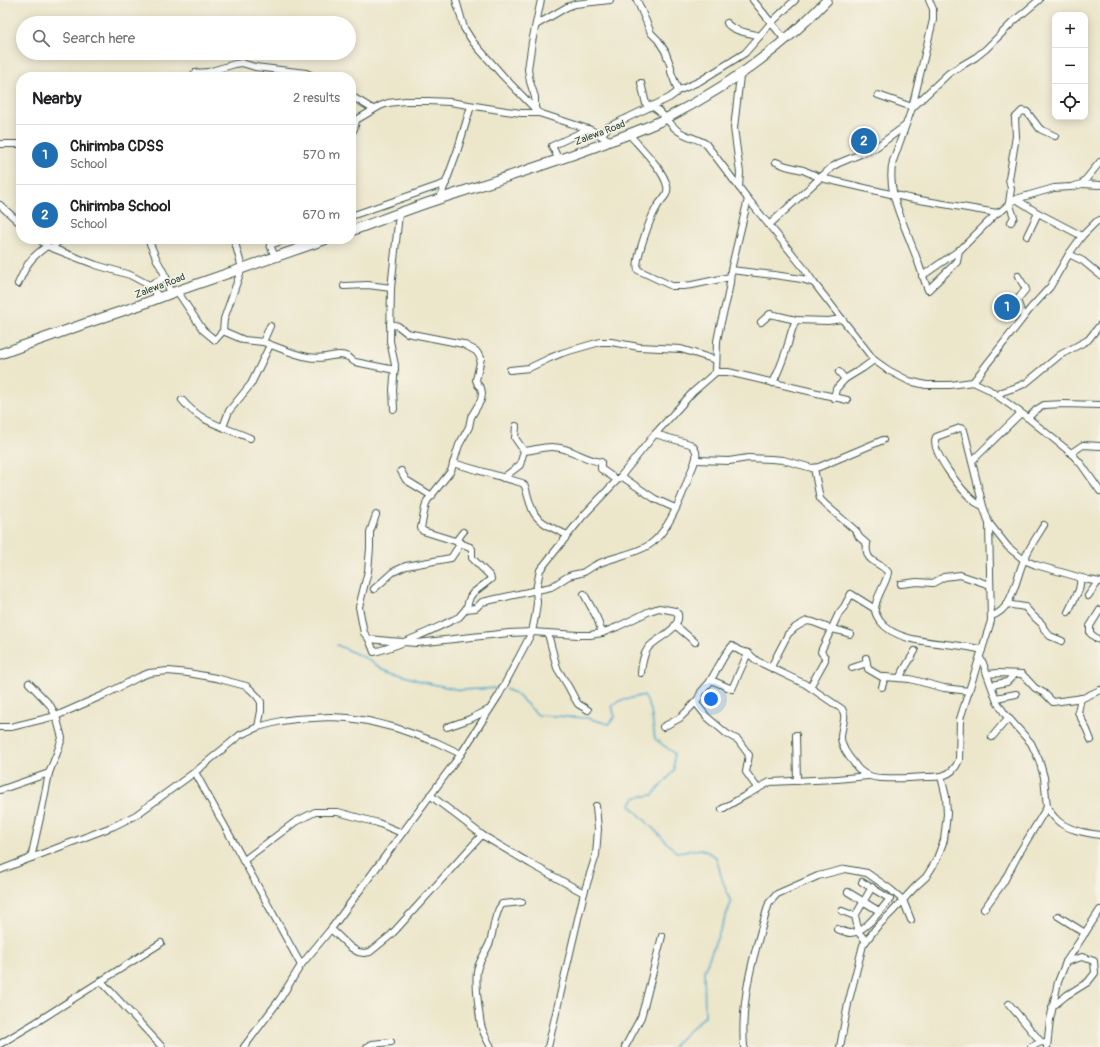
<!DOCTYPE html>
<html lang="en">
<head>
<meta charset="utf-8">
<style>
  :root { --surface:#fff; --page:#f6f6f6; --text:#202124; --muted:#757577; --line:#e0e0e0; --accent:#1f6fb2 }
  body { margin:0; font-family:Pangolin,sans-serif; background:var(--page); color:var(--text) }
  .controls { position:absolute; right:12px; top:12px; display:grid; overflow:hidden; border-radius:8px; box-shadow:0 2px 10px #0003 }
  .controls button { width:36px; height:36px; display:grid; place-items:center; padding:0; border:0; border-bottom:1px solid var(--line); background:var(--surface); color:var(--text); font:20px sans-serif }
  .you { position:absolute; left:711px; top:699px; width:14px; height:14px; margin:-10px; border:3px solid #fff; border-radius:50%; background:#1a73e8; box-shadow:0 0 0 6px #1a73e833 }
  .badge { display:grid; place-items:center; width:26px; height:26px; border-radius:50%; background:var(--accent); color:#fff; font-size:13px; font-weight:700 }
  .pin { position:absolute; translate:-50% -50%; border:2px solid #fff; box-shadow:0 1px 4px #0006 }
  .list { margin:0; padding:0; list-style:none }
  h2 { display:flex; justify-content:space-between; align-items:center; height:52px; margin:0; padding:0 16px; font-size:17px }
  h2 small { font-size:13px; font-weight:400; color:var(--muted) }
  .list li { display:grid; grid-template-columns:26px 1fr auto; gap:12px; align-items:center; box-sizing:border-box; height:60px; padding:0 16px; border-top:1px solid var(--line) }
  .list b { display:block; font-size:15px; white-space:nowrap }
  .list p { margin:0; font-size:13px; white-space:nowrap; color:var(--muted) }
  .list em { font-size:13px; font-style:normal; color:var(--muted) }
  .icon { flex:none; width:22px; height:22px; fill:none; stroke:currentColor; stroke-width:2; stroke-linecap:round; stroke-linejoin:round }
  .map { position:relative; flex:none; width:1100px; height:1047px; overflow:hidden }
  .search { position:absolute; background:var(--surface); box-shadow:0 2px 10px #0003; left:16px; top:16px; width:340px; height:44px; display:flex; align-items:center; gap:10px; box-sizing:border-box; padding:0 14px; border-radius:22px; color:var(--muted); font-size:15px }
  .panel { position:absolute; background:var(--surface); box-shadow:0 2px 10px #0003; left:16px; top:72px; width:340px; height:172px; border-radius:16px }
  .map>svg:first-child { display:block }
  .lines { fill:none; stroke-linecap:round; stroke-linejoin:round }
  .stream { stroke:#4ca8cb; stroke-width:1.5 }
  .minor-casing { stroke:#3e564b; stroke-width:8 }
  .highway-casing { stroke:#3e564b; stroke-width:11 }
  .minor { stroke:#fff; stroke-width:6 }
  .highway { stroke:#fff; stroke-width:9 }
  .labels { text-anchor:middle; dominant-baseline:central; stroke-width:3; stroke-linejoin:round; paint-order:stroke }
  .street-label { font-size:10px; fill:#1f3d34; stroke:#f7f3e8 }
</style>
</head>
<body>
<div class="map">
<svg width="1100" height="1047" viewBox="0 0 1100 1047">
  <rect width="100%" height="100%" fill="#f7f3e8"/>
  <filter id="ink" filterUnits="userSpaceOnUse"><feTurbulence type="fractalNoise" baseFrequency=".025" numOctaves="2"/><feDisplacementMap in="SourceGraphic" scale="8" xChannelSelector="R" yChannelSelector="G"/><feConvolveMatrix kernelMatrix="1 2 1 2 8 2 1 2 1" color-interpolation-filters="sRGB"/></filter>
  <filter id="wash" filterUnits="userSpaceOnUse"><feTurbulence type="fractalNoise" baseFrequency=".012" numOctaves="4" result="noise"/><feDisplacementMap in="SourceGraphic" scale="16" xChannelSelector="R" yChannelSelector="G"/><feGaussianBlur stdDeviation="0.9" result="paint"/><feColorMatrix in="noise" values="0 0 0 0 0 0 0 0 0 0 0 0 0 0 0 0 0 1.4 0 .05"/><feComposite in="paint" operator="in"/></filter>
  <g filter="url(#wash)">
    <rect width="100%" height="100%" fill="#ece6cb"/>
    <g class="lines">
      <!-- stream -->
      <g class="stream">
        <path d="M337,645L363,657L383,669L423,682L460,690L499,688"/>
        <path d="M505,689L515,693L538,715L587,718L609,724L615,717L612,706L619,701L644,695L651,710L655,739L674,753V771L653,795L636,797L630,805L676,852L702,849L716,857L722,879L731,903L704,971L705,1016L685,1034L673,1047"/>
      </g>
    </g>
  </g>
  <g filter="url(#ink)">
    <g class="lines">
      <!-- minor casing -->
      <g class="minor-casing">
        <g id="minor">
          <path d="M456,0L464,28L473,42L503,76L539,113"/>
          <path d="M637,0L651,33L658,40L665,51L671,67V72L677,88L680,90L700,81L745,53L771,23L795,0"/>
          <path d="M753,0L785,40"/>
          <path d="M929,0L933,9V20L912,108L893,161C886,190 902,219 912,246C918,260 922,275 928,290L957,262L959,250"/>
          <path d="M727,23C731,31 751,33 760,36"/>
          <path d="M536,25L567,7L575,4L610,0"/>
          <path d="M191,77L195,73L208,72L235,64L242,63L255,67L306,73L315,77"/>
          <path d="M641,83L646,104C660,107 667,122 677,130C686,137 697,138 706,144L748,199L803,267L814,283L874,360L888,370L909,381L926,385H950L973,382L988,389L1028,418L1071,453L1081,464L1100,491"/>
          <path d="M878,95L912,107"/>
          <path d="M351,96L373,109"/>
          <path d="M912,108L949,73L976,57L986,49L1014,21L1039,0"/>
          <path d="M535,109V97L530,82L528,69L532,42L541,0"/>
          <path d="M351,123L380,106L388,103L405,101H428L450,102L506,111L521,113H539L591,130L611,141"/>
          <path d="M351,133L354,129L356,121"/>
          <path d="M629,134C639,146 664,170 667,186C669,196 661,199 657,207C651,216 634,261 638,270L672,286H683L692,285L730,277"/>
          <path d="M601,136L608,127L669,98L676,93L678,89"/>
          <path d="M0,144H21"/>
          <path d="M559,160L552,146L588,129"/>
          <path d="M776,162L786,166L803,170L821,178L908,198L997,213C1007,209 1007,204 1016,199L1038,213L1082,236"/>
          <path d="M1082,184L1100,185"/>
          <path d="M739,187L740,173L734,128L740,76"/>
          <path d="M440,198L457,152L471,106"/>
          <path d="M1016,199L1054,188L1071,187L1082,184L1100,162"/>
          <path d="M0,205L21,224"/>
          <path d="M351,216L446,183"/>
          <path d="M1011,222L1014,217L1009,203L1011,189L1009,179L1016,136L1015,118L1022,111L1027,112L1040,129L1055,136"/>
          <path d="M769,225L832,167L839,163L875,148L905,126"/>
          <path d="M1027,236L1038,213"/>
          <path d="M39,239L47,246L75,257L96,265L130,275L149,285L159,297"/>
          <path d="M148,239L157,260L166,277L170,293"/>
          <path d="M52,248L61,239"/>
          <path d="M1069,254L1083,261L1100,275"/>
          <path d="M275,257L270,245L287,239"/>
          <path d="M731,270L774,275L802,279L814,283"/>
          <path d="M922,276L961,249L997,213"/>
          <path d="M1018,276L1026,289L1017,300L1023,317"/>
          <path d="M18,284C27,264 29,259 47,246"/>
          <path d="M149,285L166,277"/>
          <path d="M344,286L368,285L391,288"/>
          <path d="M177,291L203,330L215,340L223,331L224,319L242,268L234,239"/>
          <path d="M761,322L770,314L796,320"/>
          <path d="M223,331L244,340L263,342L270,326"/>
          <path d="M263,342C278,347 292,354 308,357C313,358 320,358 326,357C334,356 340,353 348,357C351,358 352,361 355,362L395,370"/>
          <path d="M510,370L529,368L550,358L562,353L600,342H611L639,347L681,349L716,360"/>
          <path d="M716,372H728L847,400"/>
          <path d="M845,379L863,368L874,360"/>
          <path d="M973,382L1030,309L1050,287L1069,254L1082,236L1096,222L1100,220"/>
          <path d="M773,383C779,370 784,358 788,344C790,336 792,328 796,320L828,321L842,319"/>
          <path d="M997,396L1002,392L1017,387L1026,383L1060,355L1088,340L1100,325"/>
          <path d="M834,398L836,389L845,379L839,372"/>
          <path d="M182,400C201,423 225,427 250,438"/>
          <path d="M394,409L393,390L395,365L390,341L391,288L399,214"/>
          <path d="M1028,418L1036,410L1044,405L1064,404L1100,405"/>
          <path d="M516,426L515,438L524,451"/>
          <path d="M223,427L229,411L251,384L270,345"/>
          <path d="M1071,453L1083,445L1100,446"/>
          <path d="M696,460L729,461L748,458L771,459L783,460L812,468L819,467L883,440"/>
          <path d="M972,461L1021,413"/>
          <path d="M453,463L522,483L525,486C527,493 530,506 534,513C539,523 557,530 567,535"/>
          <path d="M814,468L820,499L826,505L856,531L859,537L867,544C864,563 879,561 888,572C887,584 875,596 875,610C875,614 878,618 880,621C899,647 953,641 982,650"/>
          <path d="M401,471L406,480L432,496"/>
          <path d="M621,476L655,499L675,508"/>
          <path d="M503,478L520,465L524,451C533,450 543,447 552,447C570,447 584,460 601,462V469L617,480"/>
          <path d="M983,506C980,505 978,504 975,502C964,493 929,451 936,437L960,428L963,429L964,430L983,506L989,523L1008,547L1024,560L1036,565L1089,580L1100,582"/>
          <path d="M376,515L370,532V548L368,571L359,607L364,633L369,639L389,641L417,643L509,633L532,632L578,635H590L602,633L617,627L650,611L659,608L675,611L678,614C681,630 656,638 648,648C643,655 642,664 641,673"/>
          <path d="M456,541L463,532"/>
          <path d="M901,584L917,582L933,583L944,577L960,575L990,585"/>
          <path d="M374,589L393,572L406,566L451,558L461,543"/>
          <path d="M584,594L597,618L602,633"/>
          <path d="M1088,596L1098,582"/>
          <path d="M1006,604L1025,607L1032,615L1042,624L1044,629L1050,636L1062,641"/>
          <path d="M466,609L476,608L482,602L551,587C557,584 563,579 569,576C574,574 579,574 584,572C589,569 594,565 600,563C616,556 635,554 649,545C668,533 683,494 690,474C694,463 702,452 690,444L655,434"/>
          <path d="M1100,610L1090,626V633L1097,639L1100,640"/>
          <path d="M1068,612L1079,590L1081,578"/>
          <path d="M991,616C1013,611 1016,577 1024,560C1029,548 1037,536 1044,525"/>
          <path d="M675,625L695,642"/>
          <path d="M548,634L557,668L568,686L575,699L578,704L588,710"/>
          <path d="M369,639L374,652C402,645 427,632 453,620L459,617L466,609L470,597L473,593L491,579L490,576L472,558V549L470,547L455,541L423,531L421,528L425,508L427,501L451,471L459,445L469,427L471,417L481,400L482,393L481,388L478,385L476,380L481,358L476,351L463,344L407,333L398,326L390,324"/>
          <path d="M866,658L868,669L885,679"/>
          <path d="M980,658L983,663L997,702L1005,714L1031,743L1039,760L1044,777L1047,807L1018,855L1003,883L984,909"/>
          <path d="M771,667L788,634L796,627L807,621L813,622L831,629L841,631L850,634"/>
          <path d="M852,668L867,663"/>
          <path d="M987,674L998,673L1022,674L1035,688L1044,693L1053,702L1083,698L1100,690"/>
          <path d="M899,678L915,651"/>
          <path d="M711,680L732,689L748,653"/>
          <path d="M29,683L50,705L56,716L62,738L57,753L49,773L42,809L31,858"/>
          <path d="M992,685L1007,682L1015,674"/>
          <path d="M810,687L825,660V657L821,652L822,649L839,613L844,607L851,594L875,609"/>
          <path d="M882,687L885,677L910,679L944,688L969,691"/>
          <path d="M996,698L1016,694"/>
          <path d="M1081,698L1078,712L1087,730L1091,740"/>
          <path d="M695,702L707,717L727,734L738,740L749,755L746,772L758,789"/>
          <path d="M0,727H11L56,716L106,694L139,677L149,673L168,671L188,673L216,678L246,686L250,689L257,696L261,702V711L258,727"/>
          <path d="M447,727L470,719L488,710"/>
          <path d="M663,727L680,718L689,709L698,699L701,692L709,683L725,655L732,646L740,651L748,653L757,661L805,684L842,709C848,718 840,728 841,739C842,748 848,756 854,763C857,768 862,773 868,775C872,777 878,778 883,778C897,779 912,778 926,777C931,777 937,777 942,776C950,774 956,768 959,760L960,719L991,621L989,523"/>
          <path d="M796,735L797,781"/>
          <path d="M992,737L1008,718"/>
          <path d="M195,772L301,965"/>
          <path d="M0,790L49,773"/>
          <path d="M430,795L482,835L531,864L584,893"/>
          <path d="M1047,807C1049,811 1052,815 1055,818C1065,830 1086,833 1100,835"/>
          <path d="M722,809L748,794L770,782L837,779L868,776"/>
          <path d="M243,861L295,822L315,812H338L378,823L402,833"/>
          <path d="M0,870L114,826L136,815L195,772L240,735L258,727L281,721L296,719L330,717L348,718L368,721L396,728L436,742L461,754"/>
          <path d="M848,892L879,911"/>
          <path d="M842,911L855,916"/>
          <path d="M1058,916L1085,933"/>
          <path d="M331,929L350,947L358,952L364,953L370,952L391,935L482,835"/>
          <path d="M837,929C841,930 846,933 850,933C864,934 881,909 890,899L862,882"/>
          <path d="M866,941L859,933L855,916L872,887"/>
          <path d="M101,981L162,1047"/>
          <path d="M1009,1004L1041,1042L1047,1043"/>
          <path d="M1052,1007L1067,995L1088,982L1095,973L1094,961L1082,957L1066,962"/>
          <path d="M0,1044L35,1023L161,943"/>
          <path d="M244,1047L280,999L301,965L331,929L461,754L499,695L532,632L535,617L537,603L536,590L540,570L583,516L621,476L655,434L693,392L716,372L717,341L720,326L727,299L730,283L731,270L748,199"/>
          <path d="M367,1047L372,1044L391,1042"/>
          <path d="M491,1047C487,1040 483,1033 481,1025C479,1013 474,977 478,967C481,958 487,950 490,942C494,929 494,914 502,904L522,902"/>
          <path d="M548,1047L584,893L596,855L598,829L596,806"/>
          <path d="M625,1047L641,1017L645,1003L662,936"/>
          <path d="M744,1047C740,997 755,950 769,903L777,894L818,876L845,869L867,873L890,889L903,900L911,920"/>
          <path d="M840,1047L848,1004L863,945L876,928L892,912L915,887L926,877L936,861L944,840L947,814L946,797L941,776"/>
          <path d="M1031,1047L1041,1042"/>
          <path d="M1047,1047L1050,1020L1058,982L1066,962L1100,910"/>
        </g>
      </g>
      <!-- highway casing -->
      <g class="highway-casing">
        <g id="highway">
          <path d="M351,231C381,220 411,208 442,198C497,180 552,163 605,143C626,135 647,128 667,118C727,87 781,49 827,0"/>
          <path d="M0,354L87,323L140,305L177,291L327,239"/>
        </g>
      </g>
      <!-- minor -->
      <use href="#minor" class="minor"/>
      <!-- highway -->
      <use href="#highway" class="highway"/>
    </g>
  </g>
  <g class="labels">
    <!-- street labels -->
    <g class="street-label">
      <text transform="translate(600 133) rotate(-21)">Zalewa Road</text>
      <text transform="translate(160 286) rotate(-21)">Zalewa Road</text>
    </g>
  </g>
</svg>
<div class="controls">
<button>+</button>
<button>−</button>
<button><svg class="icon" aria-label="locate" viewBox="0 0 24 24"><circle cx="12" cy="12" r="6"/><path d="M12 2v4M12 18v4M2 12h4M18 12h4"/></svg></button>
</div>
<div class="you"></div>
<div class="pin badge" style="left:1007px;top:307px">1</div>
<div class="pin badge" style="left:864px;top:141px">2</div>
<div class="search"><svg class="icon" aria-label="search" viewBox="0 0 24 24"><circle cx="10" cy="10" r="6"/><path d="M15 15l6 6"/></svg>Search here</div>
<section class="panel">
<h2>Nearby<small>2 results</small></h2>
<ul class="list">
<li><span class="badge">1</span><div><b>Chirimba CDSS</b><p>School</p></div><em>570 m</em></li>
<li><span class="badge">2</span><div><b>Chirimba School</b><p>School</p></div><em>670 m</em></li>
</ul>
</section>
</div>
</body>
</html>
